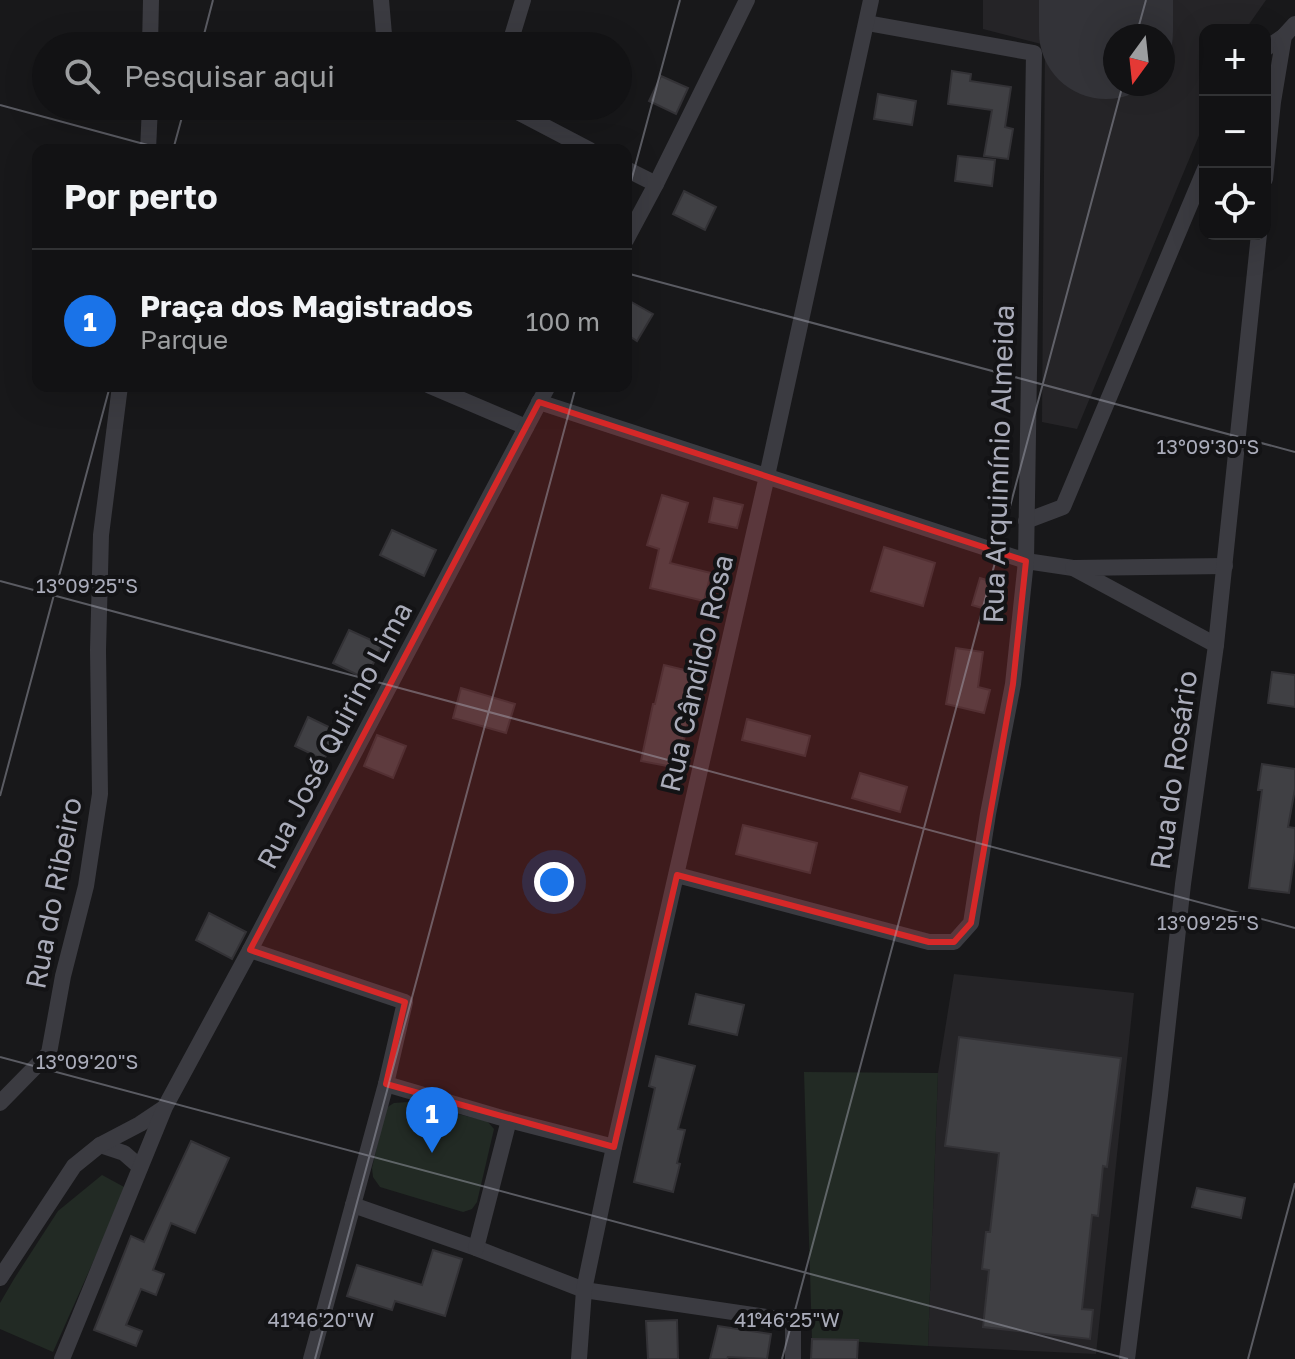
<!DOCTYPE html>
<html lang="pt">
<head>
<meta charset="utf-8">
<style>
  :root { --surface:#121214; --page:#1b1b1d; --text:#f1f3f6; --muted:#9c9ea0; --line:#313234; --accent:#1a73e8 }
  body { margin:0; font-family:"Golos Text",sans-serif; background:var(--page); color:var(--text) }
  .controls { position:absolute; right:24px; top:24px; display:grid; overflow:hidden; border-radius:16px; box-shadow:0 8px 32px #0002 }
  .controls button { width:72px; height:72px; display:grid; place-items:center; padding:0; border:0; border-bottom:2px solid var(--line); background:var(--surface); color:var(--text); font:40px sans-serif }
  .compass { position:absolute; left:1103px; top:24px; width:72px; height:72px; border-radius:50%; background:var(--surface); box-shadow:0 8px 32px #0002; rotate:195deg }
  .you { position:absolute; left:554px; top:882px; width:28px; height:28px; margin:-20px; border:6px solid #fff; border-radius:50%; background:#1a73e8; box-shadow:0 0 0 12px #1a73e833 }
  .badge { display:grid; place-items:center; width:52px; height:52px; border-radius:50%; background:var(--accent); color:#fff; font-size:26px; font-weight:700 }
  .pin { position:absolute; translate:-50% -66px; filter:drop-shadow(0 2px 4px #0008) }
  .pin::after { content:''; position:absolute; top:42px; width:28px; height:24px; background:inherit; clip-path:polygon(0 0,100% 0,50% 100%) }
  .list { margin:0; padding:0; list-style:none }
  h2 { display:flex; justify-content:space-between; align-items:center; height:104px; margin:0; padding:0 32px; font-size:34px }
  h2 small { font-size:26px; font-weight:400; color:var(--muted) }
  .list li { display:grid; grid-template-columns:52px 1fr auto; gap:24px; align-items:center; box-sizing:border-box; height:144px; padding:0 32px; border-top:2px solid var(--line) }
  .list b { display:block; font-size:30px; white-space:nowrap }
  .list p { margin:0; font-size:26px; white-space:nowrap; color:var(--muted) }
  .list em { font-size:26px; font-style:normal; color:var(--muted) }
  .icon { flex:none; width:44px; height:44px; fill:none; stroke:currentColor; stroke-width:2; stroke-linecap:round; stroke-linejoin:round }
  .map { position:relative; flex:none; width:1295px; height:1359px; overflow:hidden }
  .search { position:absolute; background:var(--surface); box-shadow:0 8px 32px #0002; left:32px; top:32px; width:600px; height:88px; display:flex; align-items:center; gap:20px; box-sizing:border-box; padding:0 28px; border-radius:44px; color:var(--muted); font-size:30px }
  .panel { position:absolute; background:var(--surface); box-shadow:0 8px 32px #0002; left:32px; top:144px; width:600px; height:248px; border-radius:16px }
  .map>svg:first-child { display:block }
  .built { fill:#252427; fill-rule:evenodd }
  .green { fill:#222a24 }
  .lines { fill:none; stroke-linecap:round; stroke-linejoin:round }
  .runway { stroke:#333338; stroke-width:134 }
  .building { fill:#404044; stroke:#333236; stroke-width:2 }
  .minor { stroke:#3b3b41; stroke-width:16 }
  .marked { fill:#d62828; fill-opacity:0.2; stroke:#d62828; stroke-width:6; stroke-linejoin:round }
  .ticks { fill:none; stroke:#aaacba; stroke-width:2; stroke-opacity:0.45 }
  .labels { text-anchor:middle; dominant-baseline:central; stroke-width:8; stroke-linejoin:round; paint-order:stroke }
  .street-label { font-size:28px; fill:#aaacba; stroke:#131315 }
  .ticks-label { font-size:20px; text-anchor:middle; fill:#aaacba; stroke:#131315; stroke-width:8; stroke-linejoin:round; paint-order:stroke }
</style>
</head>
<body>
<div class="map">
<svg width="1295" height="1359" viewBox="0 0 1295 1359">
  <rect width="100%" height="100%" fill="#18181a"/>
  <!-- built -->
  <g class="built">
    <path d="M983,0H1266L1245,30H1205V121L1077,429L1042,422L1045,45L983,29ZM1115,36H1163V84H1115Z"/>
    <path d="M954,974L1134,993L1096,1354L928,1346L938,1073Z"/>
  </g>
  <!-- green -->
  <g class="green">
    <path d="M804,1072L938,1073L928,1346L812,1339Z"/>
    <path d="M408,1102L487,1121L494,1129L477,1202L472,1209L463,1212L380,1187L373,1177L372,1168L386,1108L394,1103Z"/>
    <path d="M102,1175L126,1188L53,1352L0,1329V1303L14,1279L58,1211Z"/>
  </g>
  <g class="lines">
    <!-- runway -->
    <path class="runway" d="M1106,0V32"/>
  </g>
  <!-- building -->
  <g class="building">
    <path d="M952,71L971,74L970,81L1011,87L1005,127L1013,129L1008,159L984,156L992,110L948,104Z"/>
    <path d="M661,76L688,88L676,114L649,101Z"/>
    <path d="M878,94L916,101L912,125L874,119Z"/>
    <path d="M958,156L995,160L992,186L955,181Z"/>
    <path d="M684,191L716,207L705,230L673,214Z"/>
    <path d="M626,299L653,314L637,341L626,334Z"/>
    <path d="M662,495L688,503L670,563L711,573L704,601L650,588L659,549L647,545Z"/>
    <path d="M714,498L743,505L737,528L709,522Z"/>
    <path d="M392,530L436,550L424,576L380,555Z"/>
    <path d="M884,547L935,563L923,606L871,591Z"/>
    <path d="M980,578L1003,585L995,612L972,605Z"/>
    <path d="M349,630L382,645L366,679L333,663Z"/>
    <path d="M956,648L983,652L978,687L990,690L984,713L946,704Z"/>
    <path d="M664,665L697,673L687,712H690L678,768L641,761L653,704H655Z"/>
    <path d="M1272,672L1295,675V707L1268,703Z"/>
    <path d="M461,688L515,704L506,733L453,718Z"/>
    <path d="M308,717L337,731L324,760L295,746Z"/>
    <path d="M747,719L810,736L805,756L742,740Z"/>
    <path d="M377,735L406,746L393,778L364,766Z"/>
    <path d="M1262,764L1295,769V789L1288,827L1295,828V852L1289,893L1249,888L1262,790H1258Z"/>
    <path d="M860,773L907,787L900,812L852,798Z"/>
    <path d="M743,825L817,843L810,873L736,854Z"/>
    <path d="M209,913L246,932L232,959L196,940Z"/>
    <path d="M696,994L744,1005L737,1035L689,1024Z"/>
    <path d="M959,1037L1121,1058L1107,1167L1103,1166L1098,1216L1092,1215L1082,1309L1093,1310L1090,1339L983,1327L989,1270L982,1269L986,1232H990L999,1153L945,1146Z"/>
    <path d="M656,1056L695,1066L678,1129L685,1130L677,1163L680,1164L673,1192L634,1182L655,1088L649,1086Z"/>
    <path d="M191,1141L229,1158L195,1233L171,1223L153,1270L164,1274L156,1295L141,1289L126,1325L142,1331L136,1346L94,1330L131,1236L144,1242Z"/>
    <path d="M1197,1188L1245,1198L1241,1218L1192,1207Z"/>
    <path d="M433,1250L462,1259L445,1316L395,1301L392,1310L347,1296L357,1265L422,1285Z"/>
    <path d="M677,1320L678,1359H648L646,1321Z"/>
    <path d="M718,1326L771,1334L767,1359L728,1357L727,1359H710Z"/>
    <path d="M812,1339L858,1340L857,1359H811Z"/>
  </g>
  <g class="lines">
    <!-- minor -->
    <g class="minor">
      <path d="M381,0L385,46"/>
      <path d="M150,46L151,0"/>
      <path d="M509,46L523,0"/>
      <path d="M1265,49L1284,36"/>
      <path d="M506,106L590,150"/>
      <path d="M148,150L150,106"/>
      <path d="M626,169L656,184"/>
      <path d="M1265,179L1273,102L1284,36L1295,24"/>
      <path d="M626,240L656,184L747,0"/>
      <path d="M430,386L526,427"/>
      <path d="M539,402L1026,561L1073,568"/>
      <path d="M1026,521L1063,507L1205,169"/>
      <path d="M1216,645L1073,568L1225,566"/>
      <path d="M677,875L929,942H954L971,923L988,814L1013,684L1026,561L1034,53L867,23"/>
      <path d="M250,950L405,1002L386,1084L311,1359"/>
      <path d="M386,1084L509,1120L614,1147"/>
      <path d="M0,1103L49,1053L63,976L86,886L100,794L98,650L101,535L120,386"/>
      <path d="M100,1145L124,1153L140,1167"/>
      <path d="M353,1205L476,1248L584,1290L793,1321V1359"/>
      <path d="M476,1248L509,1120"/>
      <path d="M0,1278L74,1166L100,1145L140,1124L164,1108"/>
      <path d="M62,1359L165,1107L250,950L548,386"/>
      <path d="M579,1359L584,1290L614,1147L767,476L871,0"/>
      <path d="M1127,1359L1160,1095L1183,884L1216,645L1259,234"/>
    </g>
  </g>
  <!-- marked area -->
  <path class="marked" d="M539,402L1026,561L1013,684L971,923L954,942H929L677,875L614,1147L386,1084L405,1002L250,950Z"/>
  <!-- ticks -->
  <path class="ticks" d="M1136,36L1146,0M201,46L213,0M0,105L166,150M173,150L185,106M626,200L680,0M626,273L1295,452M0,581L1295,928M0,796L110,386M0,1057L1128,1359M315,1359L576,386M782,1359L1123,84M1248,1359L1295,1183"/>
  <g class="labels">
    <!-- street labels -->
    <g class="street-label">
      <text transform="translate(998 464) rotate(-88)">Rua Arquimínio Almeida</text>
      <text transform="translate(696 673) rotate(-77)">Rua Cândido Rosa</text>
      <text transform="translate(334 735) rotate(-62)">Rua José Quirino Lima</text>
      <text transform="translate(1173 770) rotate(-82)">Rua do Rosário</text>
      <text transform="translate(53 893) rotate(-79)">Rua do Ribeiro</text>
    </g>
  </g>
  <g class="ticks-label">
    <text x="1208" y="454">13°09'30"S</text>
    <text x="87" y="593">13°09'25"S</text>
    <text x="1208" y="930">13°09'25"S</text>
    <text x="87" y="1069">13°09'20"S</text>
    <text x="321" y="1327">41°46'20"W</text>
    <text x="787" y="1327">41°46'25"W</text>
  </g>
</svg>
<div class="controls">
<button>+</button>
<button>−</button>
<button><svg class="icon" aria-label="locate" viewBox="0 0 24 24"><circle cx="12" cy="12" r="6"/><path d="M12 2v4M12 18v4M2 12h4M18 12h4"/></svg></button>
</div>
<svg class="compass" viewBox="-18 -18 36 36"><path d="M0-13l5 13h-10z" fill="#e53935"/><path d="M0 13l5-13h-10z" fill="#9c9ea0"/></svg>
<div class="you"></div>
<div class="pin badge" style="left:432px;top:1153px">1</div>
<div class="search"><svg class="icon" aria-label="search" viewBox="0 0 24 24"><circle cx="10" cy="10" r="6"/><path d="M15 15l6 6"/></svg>Pesquisar aqui</div>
<section class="panel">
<h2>Por perto<small></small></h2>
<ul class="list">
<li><span class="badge">1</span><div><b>Praça dos Magistrados</b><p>Parque</p></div><em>100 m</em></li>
</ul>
</section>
</div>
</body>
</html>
